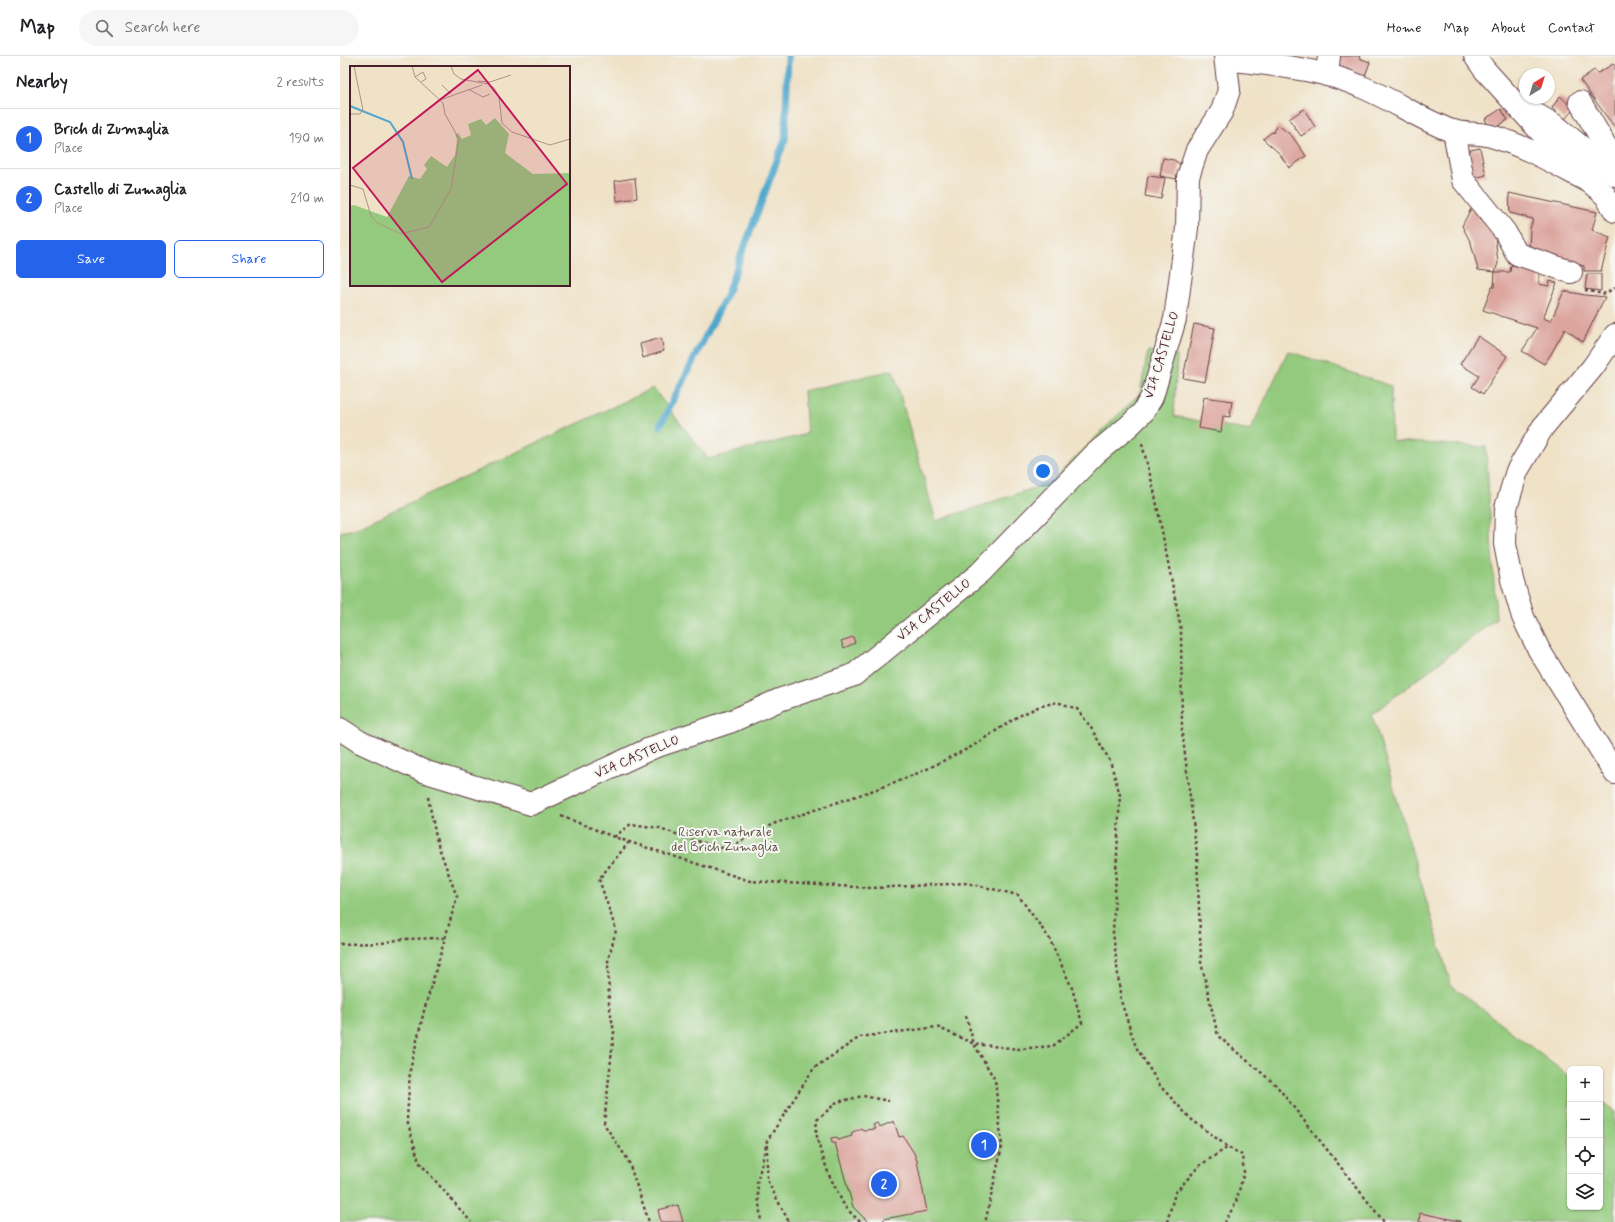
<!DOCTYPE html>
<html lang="en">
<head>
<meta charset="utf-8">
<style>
  :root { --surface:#fff; --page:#f6f6f6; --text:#202124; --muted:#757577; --line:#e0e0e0; --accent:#2563eb }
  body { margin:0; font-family:Mynerve,sans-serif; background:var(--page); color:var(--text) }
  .controls { position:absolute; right:12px; bottom:12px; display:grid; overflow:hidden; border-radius:6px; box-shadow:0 1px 3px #0004 }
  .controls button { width:36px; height:36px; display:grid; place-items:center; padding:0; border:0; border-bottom:1px solid var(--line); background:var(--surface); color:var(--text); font:20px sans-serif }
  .compass { position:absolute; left:1179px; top:12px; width:36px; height:36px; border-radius:50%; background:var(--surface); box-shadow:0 1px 3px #0004; rotate:38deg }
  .you { position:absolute; left:703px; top:415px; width:14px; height:14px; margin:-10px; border:3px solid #fff; border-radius:50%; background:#1a73e8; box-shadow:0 0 0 6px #1a73e833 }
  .badge { display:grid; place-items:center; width:26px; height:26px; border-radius:50%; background:var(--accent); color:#fff; font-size:13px; font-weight:700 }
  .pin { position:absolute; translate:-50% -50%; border:2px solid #fff; box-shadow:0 1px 4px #0006 }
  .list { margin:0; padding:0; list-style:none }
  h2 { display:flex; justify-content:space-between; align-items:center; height:52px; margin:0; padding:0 16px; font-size:17px }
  h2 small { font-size:13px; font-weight:400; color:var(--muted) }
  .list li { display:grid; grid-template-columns:26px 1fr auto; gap:12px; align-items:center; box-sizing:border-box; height:60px; padding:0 16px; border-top:1px solid var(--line) }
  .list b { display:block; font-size:15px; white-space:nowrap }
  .list p { margin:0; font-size:13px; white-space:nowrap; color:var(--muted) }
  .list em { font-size:13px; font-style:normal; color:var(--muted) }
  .actions { display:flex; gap:8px; padding:12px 16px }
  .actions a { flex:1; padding:9px 0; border:1px solid var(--accent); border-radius:6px; text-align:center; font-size:14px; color:var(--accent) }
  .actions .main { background:var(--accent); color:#fff }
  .icon { flex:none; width:22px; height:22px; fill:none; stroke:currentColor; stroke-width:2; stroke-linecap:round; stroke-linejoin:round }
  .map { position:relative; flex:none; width:1275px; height:1166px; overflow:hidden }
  header { display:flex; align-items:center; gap:24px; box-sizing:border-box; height:56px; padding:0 20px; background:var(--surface); border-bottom:1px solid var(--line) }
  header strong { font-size:19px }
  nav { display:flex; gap:22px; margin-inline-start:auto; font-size:14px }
  .search { width:280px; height:36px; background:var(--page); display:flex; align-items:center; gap:10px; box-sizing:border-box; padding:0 14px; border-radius:22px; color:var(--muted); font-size:15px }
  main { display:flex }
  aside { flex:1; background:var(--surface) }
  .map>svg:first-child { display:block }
  .green { fill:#93ca7d; stroke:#6e7454 }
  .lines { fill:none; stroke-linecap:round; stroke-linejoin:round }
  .stream { stroke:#4ea7cc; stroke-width:7 }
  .building { fill:#dca59d }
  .minor-casing { stroke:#633c42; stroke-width:24 }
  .path { stroke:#633c42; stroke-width:2.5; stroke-dasharray:3 3; stroke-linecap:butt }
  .minor { stroke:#fff; stroke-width:22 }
  .labels { text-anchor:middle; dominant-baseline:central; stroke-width:4; stroke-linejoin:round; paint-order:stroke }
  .street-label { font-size:13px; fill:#4a1f2b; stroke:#f6f6f2 }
  .park-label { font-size:13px; fill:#605244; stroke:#f6f6f2 }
  .inset-river { fill:none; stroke:#4ea7cc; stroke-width:2 }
  .inset-road { fill:none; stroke:#ad9489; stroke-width:1 }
  .view { fill:#c2185b; fill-opacity:0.15; stroke:#c2185b; stroke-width:2 }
  .inset-edge { fill:none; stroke:#4a1f2b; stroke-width:2 }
</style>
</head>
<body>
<header>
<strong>Map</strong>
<div class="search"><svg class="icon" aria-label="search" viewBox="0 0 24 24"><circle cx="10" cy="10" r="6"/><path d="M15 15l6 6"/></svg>Search here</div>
<nav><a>Home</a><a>Map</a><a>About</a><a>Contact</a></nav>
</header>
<main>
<aside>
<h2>Nearby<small>2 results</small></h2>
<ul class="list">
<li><span class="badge">1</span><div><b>Brich di Zumaglia</b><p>Place</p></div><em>190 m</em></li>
<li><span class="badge">2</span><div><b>Castello di Zumaglia</b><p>Place</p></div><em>210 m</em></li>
</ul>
<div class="actions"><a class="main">Save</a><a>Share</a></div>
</aside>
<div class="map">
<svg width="1275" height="1166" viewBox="0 0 1275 1166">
  <rect width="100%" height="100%" fill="#f6f6f2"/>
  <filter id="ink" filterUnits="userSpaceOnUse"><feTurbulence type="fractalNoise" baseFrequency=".025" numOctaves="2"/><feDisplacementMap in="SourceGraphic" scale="8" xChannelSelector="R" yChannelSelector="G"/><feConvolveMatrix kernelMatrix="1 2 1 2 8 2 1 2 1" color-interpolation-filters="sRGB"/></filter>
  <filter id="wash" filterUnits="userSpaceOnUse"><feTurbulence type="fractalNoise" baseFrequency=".012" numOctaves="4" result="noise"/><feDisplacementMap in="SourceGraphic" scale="16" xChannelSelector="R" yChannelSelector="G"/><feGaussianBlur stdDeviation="0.9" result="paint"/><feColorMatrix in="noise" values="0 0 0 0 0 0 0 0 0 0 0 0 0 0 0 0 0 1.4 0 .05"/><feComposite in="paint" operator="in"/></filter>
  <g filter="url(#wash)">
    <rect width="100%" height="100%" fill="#efe2c7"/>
    <!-- green -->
    <path class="green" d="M808,295L837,300L834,360L910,375L948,295L1051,330L1052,385L1146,391L1156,563L1032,658L1111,929L1230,1021V1151H1260V1044L1275,1056V1166H0V476L14,473L313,332L368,403L467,378L464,335L553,314L596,465L711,426L800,337Z"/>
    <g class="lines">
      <!-- stream -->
      <path class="stream" d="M320,370L386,240L445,83L448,0"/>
    </g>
    <g id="blocks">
      <!-- building -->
      <g class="building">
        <path d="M995,0H1020L1019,2L1030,6L1025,20L992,8Z"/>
        <path d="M1273,8L1275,10V72L1240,24L1254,14L1258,17Z"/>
        <path d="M1220,40L1234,53L1224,64L1212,52Z"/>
        <path d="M964,53L975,71L961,80L949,63Z"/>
        <path d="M1161,53L1168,64L1151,74L1145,63Z"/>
        <path d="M938,69L952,80L966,100L949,112L939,97L923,83L932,76L933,77Z"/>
        <path d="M1140,92L1146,119L1131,123L1126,95Z"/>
        <path d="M823,102L834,104L840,108L837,123L820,120Z"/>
        <path d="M808,120L825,122L821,143L805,140Z"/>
        <path d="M295,122L297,142L277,145L275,125Z"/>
        <path d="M1169,137L1257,156L1252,174L1270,181L1261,215H1244V210L1189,195L1190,173L1193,163L1170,157Z"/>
        <path d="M1133,149L1138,159V162L1155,180L1158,207L1155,216H1170L1171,209L1199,214V228L1209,230L1210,225L1217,227L1203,262L1211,265L1224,235L1245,239L1265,241L1243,286L1225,273L1211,298L1204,308L1182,295L1197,272L1143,254L1152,231H1154L1155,216L1138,214L1131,187L1122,170Z"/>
        <path d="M1247,218H1261V235L1245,233Z"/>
        <path d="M854,268L875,272L865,326L843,322Z"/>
        <path d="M1138,280L1167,300L1143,338L1132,331L1139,320L1120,308Z"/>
        <path d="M321,282L324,295L303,302L300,288Z"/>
        <path d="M864,341L892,345L890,361L883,360L881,376L859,372Z"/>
        <path d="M513,581L515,587L504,592L501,585Z"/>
        <path d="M554,1065L559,1081L563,1080L574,1097L577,1105L587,1155L544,1163L542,1166H528L513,1151L495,1087H492L491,1082L497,1081L498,1084L512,1080L511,1077L521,1072L523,1074L535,1073L533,1069L537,1067L540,1071Z"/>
        <path d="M338,1149L343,1166H321L318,1154Z"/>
        <path d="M1080,1157L1120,1165V1166H1079Z"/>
      </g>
    </g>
  </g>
  <g filter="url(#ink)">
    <use href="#blocks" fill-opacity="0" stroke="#633c42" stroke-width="1"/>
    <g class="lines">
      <!-- minor casing -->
      <g class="minor-casing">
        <g id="minor">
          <path d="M1135,0L1144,13L1199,74L1250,126L1265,139L1275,155"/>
          <path d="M886,3C931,9 980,12 1022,31C1053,44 1080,63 1112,75C1124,79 1138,76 1151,80C1186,90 1217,109 1250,126"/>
          <path d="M987,19L989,0"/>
          <path d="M1240,46L1275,106"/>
          <path d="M1192,56L1216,70L1275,119"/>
          <path d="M1114,75L1123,124L1165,176L1177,198L1231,216"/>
          <path d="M1275,279L1253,311L1203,371L1177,415L1166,452L1165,488L1172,524L1183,561L1199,594L1275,717"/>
          <path d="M0,673L20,686L83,715L191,748L314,691L392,665L439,644L514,619L640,517L755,398L790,369L803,356L812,341L835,263L847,172L848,121L857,94L882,55L889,34L885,0"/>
        </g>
      </g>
      <!-- path -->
      <g class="path">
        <path d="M1245,234L1263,238L1275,232"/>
        <path d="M802,388L814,434L841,573L842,674L857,799L861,906L878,980L936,1029L1044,1166"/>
        <path d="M88,741L97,786L117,841L84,955L70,1014L67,1064L79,1106L131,1166"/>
        <path d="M221,760L274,781L410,825L533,832L627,827L678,839L709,882L732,932L742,967L713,990L679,993L634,988L597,971L520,981L474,1012L427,1085L417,1127L421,1166"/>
        <path d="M274,781L291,768L320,772L349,783L386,793L433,768L537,733L583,715L631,691L677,661L698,651L717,646L737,653L750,670L770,705L780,739L773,876L781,945L796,991L821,1031L851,1063L888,1091"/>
        <path d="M289,786L259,823L276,874L268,905L269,948L274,976L264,1068L288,1104L309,1166"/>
        <path d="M0,888L42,887L62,883L105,882"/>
        <path d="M626,960L634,988L655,1024L662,1090L646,1163L643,1166"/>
        <path d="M427,1089V1124L449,1166"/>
        <path d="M520,1166L505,1151L489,1119L479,1090L476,1076L477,1064L497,1046L523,1040L549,1045"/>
        <path d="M827,1166L835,1137L859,1110L888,1091L902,1099L904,1116L896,1146L885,1166"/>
      </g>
      <!-- minor -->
      <use href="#minor" class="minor"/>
    </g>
  </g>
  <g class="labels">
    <!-- street labels -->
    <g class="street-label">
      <text transform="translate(822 299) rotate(-73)">VIA CASTELLO</text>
      <text transform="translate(594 554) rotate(-39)">VIA CASTELLO</text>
      <text transform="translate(297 701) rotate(-23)">VIA CASTELLO</text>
    </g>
    <!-- park labels -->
    <g class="park-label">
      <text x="385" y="776">Riserva naturale<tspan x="385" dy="15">del Brich Zumaglia</tspan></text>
    </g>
  </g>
  <!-- overview -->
  <g transform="translate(10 10)">
    <rect width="220" height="220" fill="#efe2c7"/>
    <path d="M145,52L159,68L155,87L183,108L220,107V220H0V140L4,139L37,151L59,110L70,113L77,103L74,99L81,90L97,101L105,89L107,73L105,69L108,67L112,73L121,69L118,58L131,53L136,59Z" fill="#93ca7d"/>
    <path class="inset-river" d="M0,40L40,56L53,76L62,113"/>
    <path class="inset-road" d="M101,0L104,8L111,13L138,18L144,22L149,31L152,57L162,66L200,79L220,73M65,11L73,6L76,13L71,16M128,15L140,16L161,9M92,19L101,28M118,23L133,31L140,28M90,34L132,19M0,48H10L13,44L4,0M0,119L13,123L21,150L26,156L51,168L79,161L101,123L109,73L95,48L93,37L65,11L62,0"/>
    <path class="view" d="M128,4L217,118L92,216L3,102Z"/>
    <rect width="220" height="220" class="inset-edge"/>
  </g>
</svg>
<div class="controls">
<button>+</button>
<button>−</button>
<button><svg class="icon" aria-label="locate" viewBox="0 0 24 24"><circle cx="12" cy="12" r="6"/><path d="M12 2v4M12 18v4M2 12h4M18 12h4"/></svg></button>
<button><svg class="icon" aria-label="layers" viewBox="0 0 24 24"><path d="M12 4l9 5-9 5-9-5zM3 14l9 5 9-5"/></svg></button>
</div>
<svg class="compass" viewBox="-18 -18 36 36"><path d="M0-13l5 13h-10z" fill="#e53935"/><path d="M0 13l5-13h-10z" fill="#757577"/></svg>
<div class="you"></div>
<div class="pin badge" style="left:644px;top:1089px">1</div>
<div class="pin badge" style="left:544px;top:1128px">2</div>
</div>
</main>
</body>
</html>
